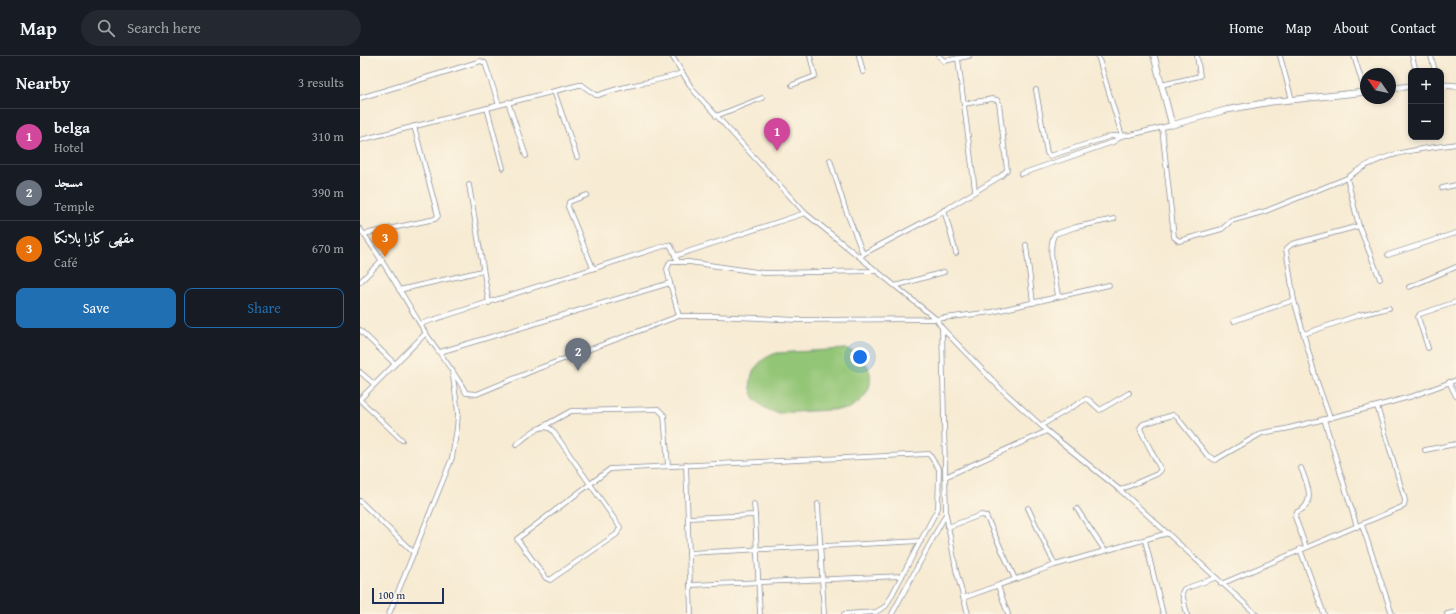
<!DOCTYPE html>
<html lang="en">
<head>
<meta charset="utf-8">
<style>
  :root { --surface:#171b24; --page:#242831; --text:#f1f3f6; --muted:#9ea1a6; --line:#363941; --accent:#1f6fb2 }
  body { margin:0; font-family:"Gentium Book Plus",Amiri,serif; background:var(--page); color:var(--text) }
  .controls { position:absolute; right:12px; top:12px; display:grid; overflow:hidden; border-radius:8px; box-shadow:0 2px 6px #0003 }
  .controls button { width:36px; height:36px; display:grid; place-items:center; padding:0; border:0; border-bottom:1px solid var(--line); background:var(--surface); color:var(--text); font:20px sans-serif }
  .compass { position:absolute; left:1000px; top:12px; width:36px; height:36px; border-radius:50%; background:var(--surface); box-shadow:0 2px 6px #0003; rotate:304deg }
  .scale { position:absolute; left:12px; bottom:10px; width:72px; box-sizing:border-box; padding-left:4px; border:2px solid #1b2f5e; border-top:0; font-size:11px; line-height:14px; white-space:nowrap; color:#1b2f5e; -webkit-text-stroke:3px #fcf5e5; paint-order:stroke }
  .you { position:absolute; left:500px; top:301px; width:14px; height:14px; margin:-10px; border:3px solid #fff; border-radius:50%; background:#1a73e8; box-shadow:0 0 0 6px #1a73e833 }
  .badge { display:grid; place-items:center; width:26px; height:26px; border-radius:50%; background:var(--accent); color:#fff; font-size:13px; font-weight:700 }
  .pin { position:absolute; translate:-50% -33px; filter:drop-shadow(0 1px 2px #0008) }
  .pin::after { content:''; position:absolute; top:21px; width:14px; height:12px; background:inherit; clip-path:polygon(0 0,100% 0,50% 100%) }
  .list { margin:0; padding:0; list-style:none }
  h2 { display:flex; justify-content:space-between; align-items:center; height:52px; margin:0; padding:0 16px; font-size:17px }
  h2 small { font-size:13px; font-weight:400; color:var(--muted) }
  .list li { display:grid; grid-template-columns:26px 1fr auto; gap:12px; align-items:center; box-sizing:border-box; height:56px; padding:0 16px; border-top:1px solid var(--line) }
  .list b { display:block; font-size:15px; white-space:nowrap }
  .list p { margin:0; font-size:13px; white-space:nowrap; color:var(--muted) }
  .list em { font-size:13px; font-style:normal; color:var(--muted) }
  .actions { display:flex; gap:8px; padding:12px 16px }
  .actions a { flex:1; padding:9px 0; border:1px solid var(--accent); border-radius:8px; text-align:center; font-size:14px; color:var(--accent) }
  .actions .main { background:var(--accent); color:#fff }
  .icon { flex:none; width:22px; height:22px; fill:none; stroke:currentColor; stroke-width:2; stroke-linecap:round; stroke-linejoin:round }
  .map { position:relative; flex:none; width:1096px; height:558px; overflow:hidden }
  header { display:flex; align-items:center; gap:24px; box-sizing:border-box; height:56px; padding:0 20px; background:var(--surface); border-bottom:1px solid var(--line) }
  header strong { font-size:19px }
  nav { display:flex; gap:22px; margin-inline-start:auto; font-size:14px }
  .search { width:280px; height:36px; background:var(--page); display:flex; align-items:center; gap:10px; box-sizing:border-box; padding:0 14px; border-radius:22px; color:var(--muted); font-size:15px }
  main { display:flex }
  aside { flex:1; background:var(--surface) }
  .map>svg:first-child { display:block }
  .garden { fill:#92c575; stroke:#567a6a }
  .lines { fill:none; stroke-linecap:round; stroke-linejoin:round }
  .minor-casing { stroke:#898d98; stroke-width:5.5 }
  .tertiary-casing { stroke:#898d98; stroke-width:7 }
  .minor { stroke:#fff; stroke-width:4 }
  .tertiary { stroke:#fff; stroke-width:5.5 }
</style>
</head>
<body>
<header>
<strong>Map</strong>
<div class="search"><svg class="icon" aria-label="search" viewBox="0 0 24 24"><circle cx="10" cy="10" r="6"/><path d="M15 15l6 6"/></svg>Search here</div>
<nav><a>Home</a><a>Map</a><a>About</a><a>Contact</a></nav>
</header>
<main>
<aside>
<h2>Nearby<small>3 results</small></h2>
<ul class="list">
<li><span class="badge" style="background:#d1479c">1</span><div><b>belga</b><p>Hotel</p></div><em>310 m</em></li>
<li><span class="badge" style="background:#6b7280">2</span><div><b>مسجد</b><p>Temple</p></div><em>390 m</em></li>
<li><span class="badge" style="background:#e8710a">3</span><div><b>مقهى كازا بلانكا</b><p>Café</p></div><em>670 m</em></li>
</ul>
<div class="actions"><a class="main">Save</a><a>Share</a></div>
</aside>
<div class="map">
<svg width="1096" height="558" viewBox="0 0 1096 558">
  <rect width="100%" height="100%" fill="#fcf5e5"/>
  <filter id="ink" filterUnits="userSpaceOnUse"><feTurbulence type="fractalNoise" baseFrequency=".025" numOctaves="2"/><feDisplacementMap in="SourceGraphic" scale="8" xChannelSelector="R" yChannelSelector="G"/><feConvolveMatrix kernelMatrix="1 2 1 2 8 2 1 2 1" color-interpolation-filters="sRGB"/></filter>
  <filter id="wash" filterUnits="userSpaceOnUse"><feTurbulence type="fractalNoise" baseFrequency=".012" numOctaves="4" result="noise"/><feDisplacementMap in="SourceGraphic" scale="16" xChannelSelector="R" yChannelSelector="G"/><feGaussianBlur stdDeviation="0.9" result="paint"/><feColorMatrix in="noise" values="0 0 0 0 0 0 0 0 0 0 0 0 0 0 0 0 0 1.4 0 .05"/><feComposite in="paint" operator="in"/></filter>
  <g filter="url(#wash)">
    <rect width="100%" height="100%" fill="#f7ebd3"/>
    <!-- garden -->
    <path class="garden" d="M486,293C518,305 519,339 487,353L418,357C382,349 381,308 417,297Z"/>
  </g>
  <g filter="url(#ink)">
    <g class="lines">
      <!-- minor casing -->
      <g class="minor-casing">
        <g id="minor">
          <path d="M312,0L333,34L445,157L576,263L582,272L586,458L532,558"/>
          <path d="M499,0L503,16"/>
          <path d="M579,0L584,5L609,0"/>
          <path d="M920,0L932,44"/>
          <path d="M994,0L1005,36"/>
          <path d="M1052,0L1056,15"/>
          <path d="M1071,0L1075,15"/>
          <path d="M598,3L615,134"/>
          <path d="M432,29L455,20L450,0"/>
          <path d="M801,29L840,20L837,0"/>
          <path d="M676,34L687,97L690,100L751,80L770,79L812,69"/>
          <path d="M194,35L217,101"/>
          <path d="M0,42L121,5L125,7L139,49"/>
          <path d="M148,46L166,100"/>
          <path d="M127,52L143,112"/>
          <path d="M356,60L402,42"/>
          <path d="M802,72L814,181L819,185L862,173L871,165L906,155L987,122"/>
          <path d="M0,84L219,29H222L236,39H239C265,28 295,27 322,17"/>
          <path d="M470,104L485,152L503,198"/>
          <path d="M661,118L753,86L762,80L738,0"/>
          <path d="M109,129L129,247"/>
          <path d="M1082,132L1096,129"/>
          <path d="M227,139L209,146L208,151L233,212"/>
          <path d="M584,154L596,197"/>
          <path d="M0,173C24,205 44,242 65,276C79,297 94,315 106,337L117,338L177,313L319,260H354L438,264L576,263L632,256L749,229"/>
          <path d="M4,178L75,163L78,160L54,70"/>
          <path d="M666,189L673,247"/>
          <path d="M1028,199L1096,177"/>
          <path d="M315,200L445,157"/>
          <path d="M501,201L503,198L575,160L641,120L647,114L639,47L637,44L632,43L604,48"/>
          <path d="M1020,223L999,170L987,122C1020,96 1056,94 1096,88"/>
          <path d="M0,226L22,204"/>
          <path d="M310,227L307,213L310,206H329L404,217L516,215"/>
          <path d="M535,230L584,216"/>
          <path d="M1049,231L1096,211"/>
          <path d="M39,234L122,215"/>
          <path d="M698,240C696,224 686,191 695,178L716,171L754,163"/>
          <path d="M874,265L934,244"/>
          <path d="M60,268L307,189L311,190L318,206"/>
          <path d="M582,272L639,331L687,375L760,434L896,558"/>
          <path d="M0,274L35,308"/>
          <path d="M944,278L999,259L1029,252"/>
          <path d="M1068,292L1058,261L1060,258L1096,246"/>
          <path d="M80,296L310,227L319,260"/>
          <path d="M0,316L14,328"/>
          <path d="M1089,326L1096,340"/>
          <path d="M0,343L66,277"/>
          <path d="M0,344L42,384"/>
          <path d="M970,362L957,326L934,244L926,193L932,188L999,170"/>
          <path d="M964,363L997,471"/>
          <path d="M682,369L726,343L729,344L740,354L769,337"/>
          <path d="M184,370L211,355L298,353L304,359L308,410"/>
          <path d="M156,389C165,382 183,363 193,375L260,471L257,478L190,524L186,522L157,483L250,413L569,398L579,413L578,452L526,550L516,556L484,558"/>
          <path d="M1065,394L1096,388"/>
          <path d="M326,409L331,558"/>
          <path d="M941,412C947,427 957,448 937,456L935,461L946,491"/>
          <path d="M585,421L687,375"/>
          <path d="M760,434L797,418L801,414L781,375L780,372L783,368L813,359L816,360L847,399L855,404L902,377L925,373L1017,350L1053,340L1096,324"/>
          <path d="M0,445L54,497"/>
          <path d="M394,448L395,459"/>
          <path d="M458,448L464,558"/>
          <path d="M668,452L695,509"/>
          <path d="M717,453L745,495"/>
          <path d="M586,458L596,514L608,558"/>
          <path d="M328,462L395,459L400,558"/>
          <path d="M1002,469L1032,558"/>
          <path d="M588,471L621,459L626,460L655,523"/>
          <path d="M785,484L803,558"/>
          <path d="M940,493L964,558"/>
          <path d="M329,497L561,485"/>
          <path d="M861,528L1044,450L1045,444L1017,350"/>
          <path d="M330,529L542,520"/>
          <path d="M638,530L648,558"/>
          <path d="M603,542L695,509L808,477"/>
          <path d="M29,558L92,402L97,372L98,356L92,314"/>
          <path d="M827,558L822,537L824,533L855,522"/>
          <path d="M1087,558L1096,556"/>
        </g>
      </g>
      <!-- tertiary casing -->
      <g class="tertiary-casing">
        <g id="tertiary">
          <path d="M794,0L812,69L866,54L910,46L1006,36"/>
          <path d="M1081,29L1096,30"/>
          <path d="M1030,33L1051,30"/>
        </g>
      </g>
      <!-- minor -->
      <use href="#minor" class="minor"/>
      <!-- tertiary -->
      <use href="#tertiary" class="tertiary"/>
    </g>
  </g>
</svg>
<div class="controls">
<button>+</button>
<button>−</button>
</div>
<svg class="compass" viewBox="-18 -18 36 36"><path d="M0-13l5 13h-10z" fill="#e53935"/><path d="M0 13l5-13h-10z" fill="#9ea1a6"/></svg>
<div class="scale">100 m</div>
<div class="you"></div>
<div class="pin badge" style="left:417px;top:95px;background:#d1479c">1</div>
<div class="pin badge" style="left:218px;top:315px;background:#6b7280">2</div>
<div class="pin badge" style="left:25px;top:201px;background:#e8710a">3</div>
</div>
</main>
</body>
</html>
